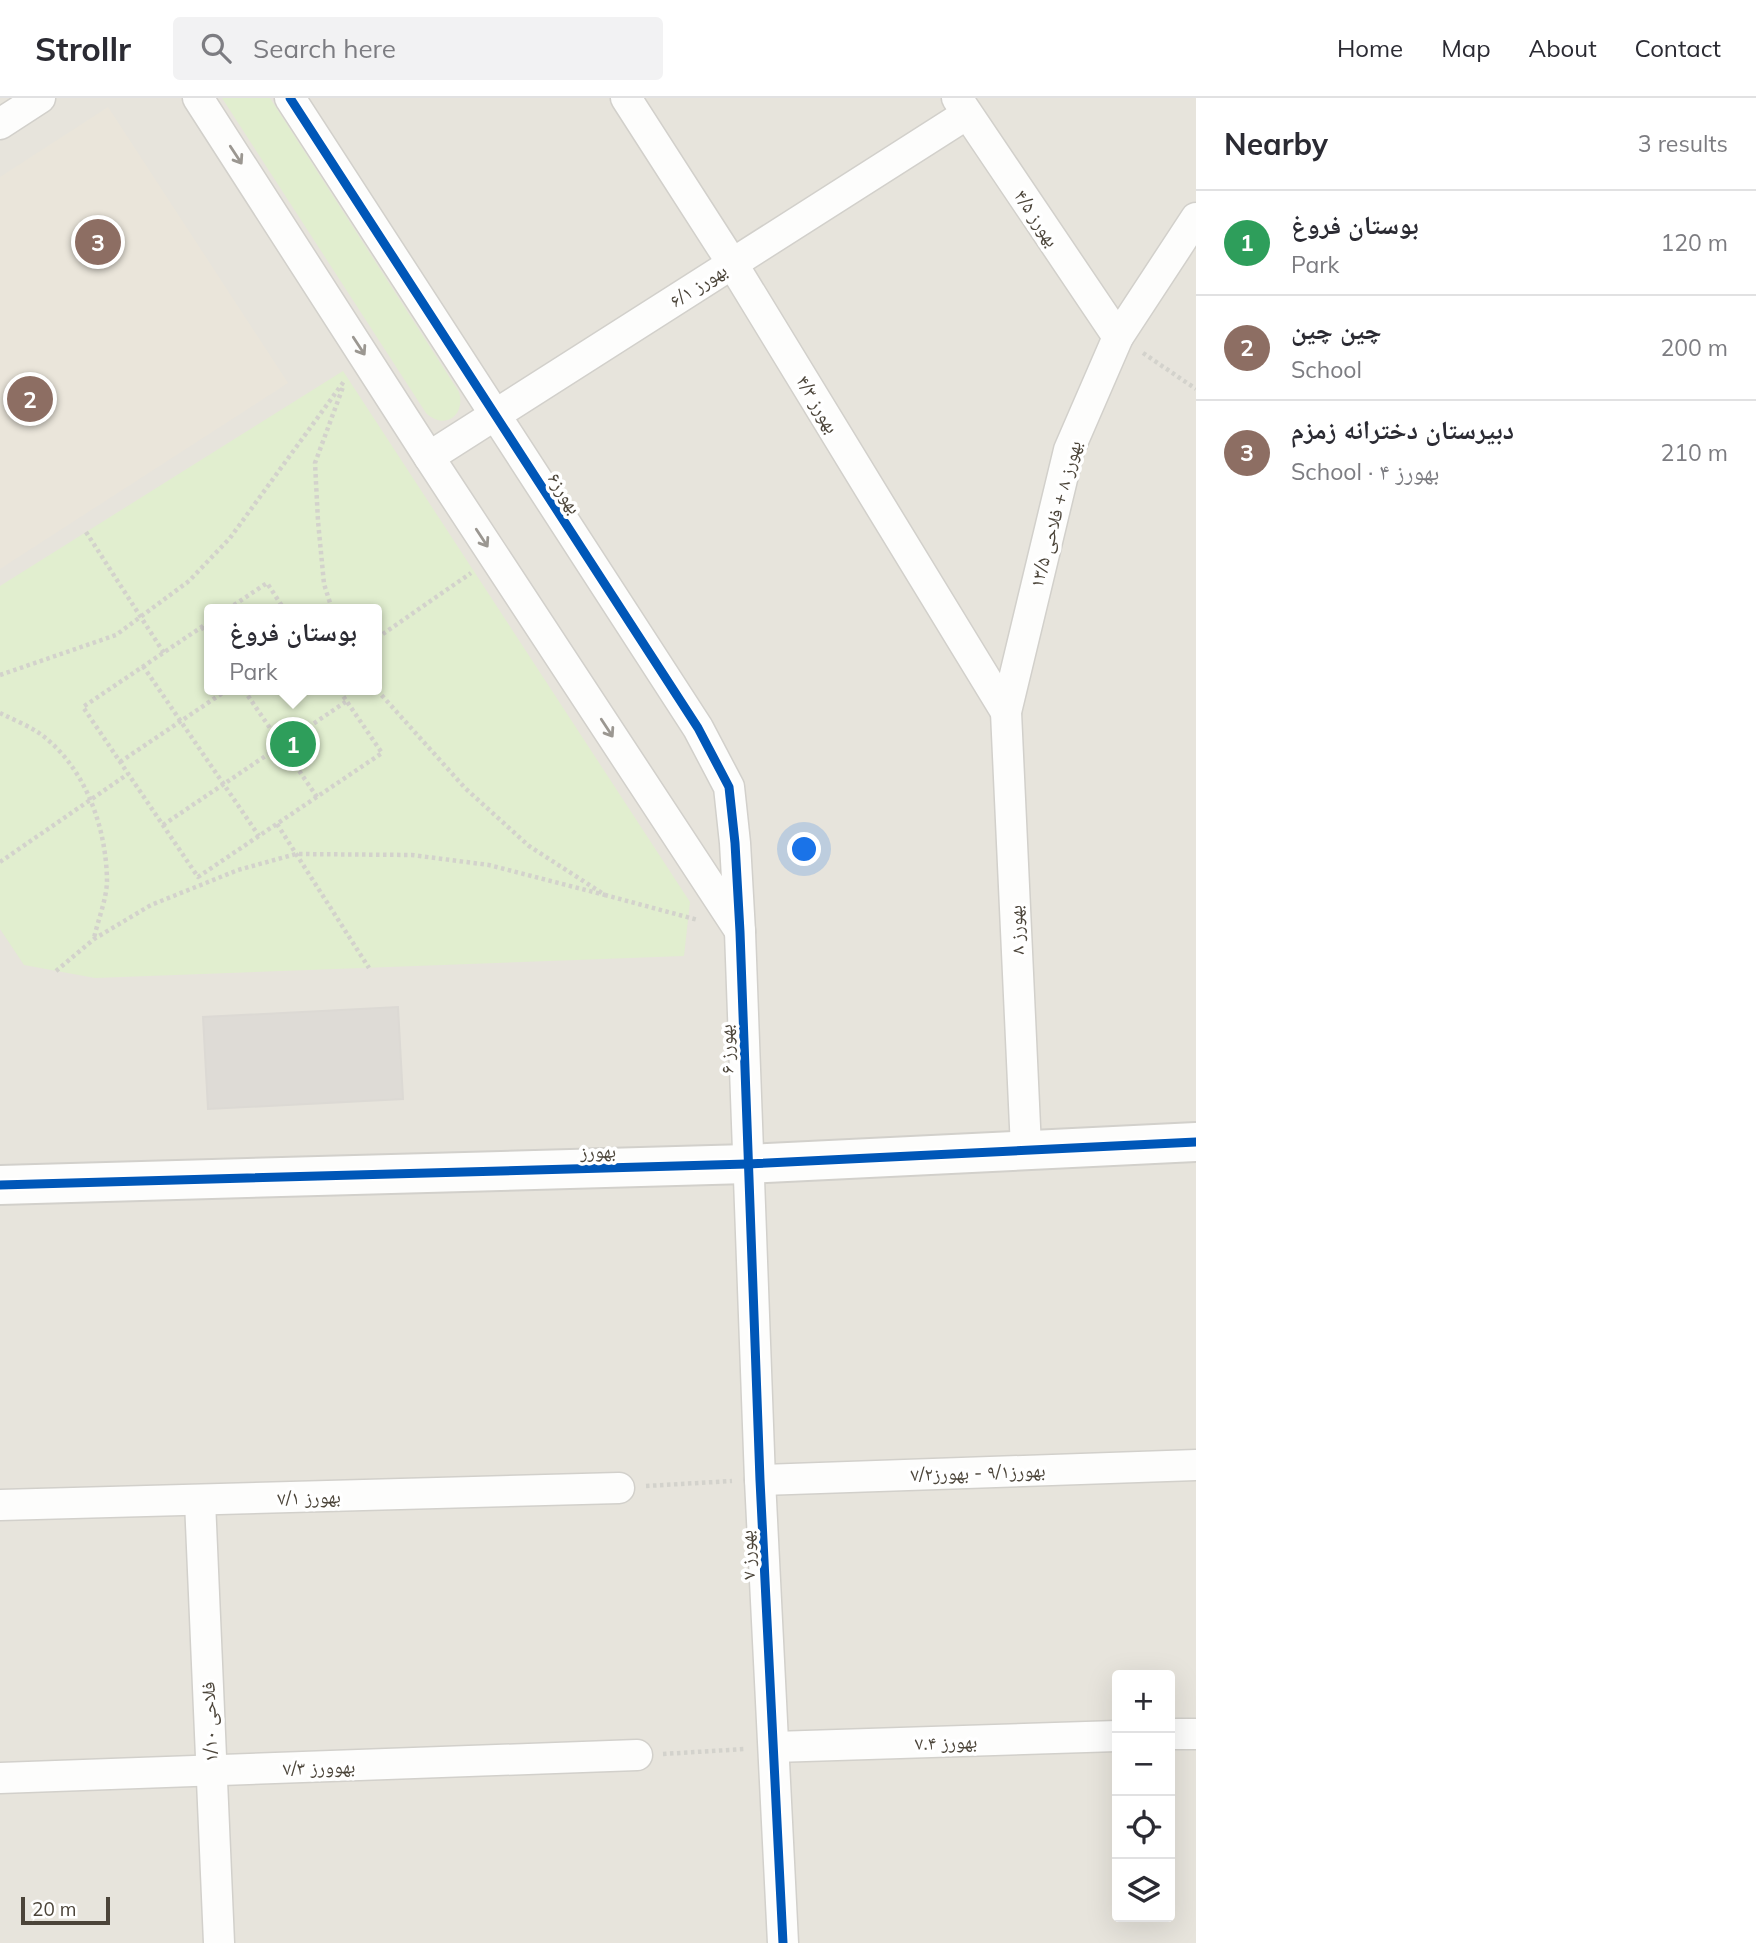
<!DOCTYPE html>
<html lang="en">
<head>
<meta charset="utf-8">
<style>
  :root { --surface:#fff; --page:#f2f2f3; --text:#2b2b33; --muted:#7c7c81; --line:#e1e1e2; --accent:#868178 }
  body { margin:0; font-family:Mulish,"Noto Naskh Arabic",sans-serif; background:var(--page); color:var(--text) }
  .controls { position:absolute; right:21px; bottom:21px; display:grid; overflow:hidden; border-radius:7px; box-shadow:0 7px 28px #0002 }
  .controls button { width:63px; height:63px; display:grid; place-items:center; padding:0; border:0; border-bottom:2px solid var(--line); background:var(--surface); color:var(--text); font:35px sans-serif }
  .scale { position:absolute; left:21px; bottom:18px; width:89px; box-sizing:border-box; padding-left:7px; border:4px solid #4b4439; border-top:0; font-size:19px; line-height:24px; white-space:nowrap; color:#4b4439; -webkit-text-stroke:5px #fff; paint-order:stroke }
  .you { position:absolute; left:805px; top:752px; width:24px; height:24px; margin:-18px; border:5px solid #fff; border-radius:50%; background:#1a73e8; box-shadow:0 0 0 10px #1a73e833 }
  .badge { display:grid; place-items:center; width:46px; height:46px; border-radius:50%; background:var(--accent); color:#fff; font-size:23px; font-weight:700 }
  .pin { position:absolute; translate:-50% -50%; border:4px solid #fff; box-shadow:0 2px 7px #0006 }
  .popup { position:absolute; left:204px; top:506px; width:178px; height:91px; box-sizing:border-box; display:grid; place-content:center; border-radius:7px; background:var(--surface); filter:drop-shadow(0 2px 5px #0005); font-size:23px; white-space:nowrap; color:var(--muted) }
  .popup b { font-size:26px; color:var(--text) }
  .popup::after { content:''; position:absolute; left:50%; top:100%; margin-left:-14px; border:14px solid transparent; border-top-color:var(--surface) }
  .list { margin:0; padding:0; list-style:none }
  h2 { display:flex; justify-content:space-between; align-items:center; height:91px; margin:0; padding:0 28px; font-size:30px }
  h2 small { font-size:23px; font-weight:400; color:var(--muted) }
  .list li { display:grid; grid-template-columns:46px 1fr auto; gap:21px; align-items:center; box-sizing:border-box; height:105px; padding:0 28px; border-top:2px solid var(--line) }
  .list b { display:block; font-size:26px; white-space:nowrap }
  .list p { margin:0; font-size:23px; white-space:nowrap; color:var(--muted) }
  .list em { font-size:23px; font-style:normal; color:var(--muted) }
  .icon { flex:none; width:38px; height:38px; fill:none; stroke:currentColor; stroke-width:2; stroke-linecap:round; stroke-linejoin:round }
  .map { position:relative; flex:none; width:1196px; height:1845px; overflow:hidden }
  header { display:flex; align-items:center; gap:42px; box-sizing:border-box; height:98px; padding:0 35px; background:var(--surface); border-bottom:2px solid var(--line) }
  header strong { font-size:33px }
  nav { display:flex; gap:38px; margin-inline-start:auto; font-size:24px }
  .search { width:490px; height:63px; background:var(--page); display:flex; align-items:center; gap:18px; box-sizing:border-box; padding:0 24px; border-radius:7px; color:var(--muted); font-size:26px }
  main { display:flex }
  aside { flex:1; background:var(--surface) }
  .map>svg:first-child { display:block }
  .residential { fill:#e7e4dc; fill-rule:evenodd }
  .education { fill:#eae5da }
  .green { fill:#e1eecf; fill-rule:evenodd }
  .building { fill:#dedbd6; stroke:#dcd9d4; stroke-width:2 }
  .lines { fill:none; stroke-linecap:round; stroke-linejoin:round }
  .minor-casing { stroke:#d2d0cb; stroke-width:33 }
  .tertiary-casing { stroke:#d2d0cb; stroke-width:42 }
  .path { stroke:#d3d2cc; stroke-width:4.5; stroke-dasharray:3.5 3.5; stroke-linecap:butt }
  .minor { stroke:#fdfdfc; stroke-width:30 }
  .tertiary { stroke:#fdfdfc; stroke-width:38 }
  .cycleway-casing { stroke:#fff; stroke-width:13 }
  .cycleway { stroke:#0057b8; stroke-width:9 }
  .oneway { stroke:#9b9791 }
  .labels { text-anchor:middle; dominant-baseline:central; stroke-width:7; stroke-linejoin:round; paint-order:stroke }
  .street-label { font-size:19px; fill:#4b4439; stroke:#fff }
</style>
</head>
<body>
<header>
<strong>Strollr</strong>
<div class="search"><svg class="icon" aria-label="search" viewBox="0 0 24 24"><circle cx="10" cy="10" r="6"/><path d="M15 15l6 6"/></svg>Search here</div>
<nav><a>Home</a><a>Map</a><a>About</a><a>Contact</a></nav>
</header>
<main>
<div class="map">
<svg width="1196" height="1845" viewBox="0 0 1196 1845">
  <rect width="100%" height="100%" fill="#f4f2ee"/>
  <!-- residential -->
  <path class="residential" d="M0,0H1196V1845H0ZM209,511H377V592H209ZM1117,1577H1170V1819H1117Z"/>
  <!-- education -->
  <path class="education" d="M108,9L288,285L0,471V79Z"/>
  <!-- green -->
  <g class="green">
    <path d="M222,0H270L459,294C466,317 445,333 426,315Z"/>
    <path d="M343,273L690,804L684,858L95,880L24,867L0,831V488ZM209,511H377V592H209Z"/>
  </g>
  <!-- building -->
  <path class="building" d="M398,909L403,1001L208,1011L203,919Z"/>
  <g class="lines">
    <!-- minor casing -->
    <g class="minor-casing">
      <g id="minor">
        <path d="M198,0L429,359L740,833"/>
        <path d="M290,0L698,630L729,689L735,745L740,834L760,1382L783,1845"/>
        <path d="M626,0L732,165L1006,614"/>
        <path d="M957,0L1118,239"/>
        <path d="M0,26L40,0"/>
        <path d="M429,359L967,16"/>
        <path d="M1026,1050L1006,614L1069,352L1118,239L1196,120"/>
        <path d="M760,1382L1196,1367"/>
        <path d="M200,1403L219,1845"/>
        <path d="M0,1407L619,1390"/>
        <path d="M1170,1636H1196"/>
        <path d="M774,1649L1117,1638"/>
        <path d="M0,1680L637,1657"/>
      </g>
    </g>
    <!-- tertiary casing -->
    <g class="tertiary-casing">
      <path id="tertiary" d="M0,1087L747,1066L1196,1044"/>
    </g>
    <!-- path -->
    <g class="path">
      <path d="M1143,255L1196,291"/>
      <path d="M86,434L164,555"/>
      <path d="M228,511L267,485L284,511"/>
      <path d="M332,511L324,486L318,423L315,365L343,289"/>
      <path d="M209,524L83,609L198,779L382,655L339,592"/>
      <path d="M202,529L209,540"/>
      <path d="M377,540L471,475"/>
      <path d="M143,568L259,738"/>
      <path d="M0,577L116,537L189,483L230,440L345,282"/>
      <path d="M244,592L317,699"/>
      <path d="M377,592L465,690L529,748L605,797L698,822"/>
      <path d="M0,615C12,621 27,627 39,635C84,667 106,727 107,782C107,800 98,822 94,840"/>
      <path d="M120,664L227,592"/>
      <path d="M277,726L369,870"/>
      <path d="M163,727L347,603"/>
      <path d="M0,764L128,676"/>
      <path d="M56,873L94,841L151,807L238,772L296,756L412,757L489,767L605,797"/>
      <path d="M646,1388L732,1383"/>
      <path d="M663,1656L745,1651"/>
    </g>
    <!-- minor -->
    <use href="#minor" class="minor"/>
    <!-- tertiary -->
    <use href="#tertiary" class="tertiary"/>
    <!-- cycleway casing -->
    <g class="cycleway-casing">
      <g id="cycleway">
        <path d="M290,0L698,630L729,689L735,745L740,834L760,1382L783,1845"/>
        <path d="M0,1087L747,1066L1196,1044"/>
      </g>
    </g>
    <!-- cycleway -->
    <use href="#cycleway" class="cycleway"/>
  </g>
  <!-- one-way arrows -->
  <defs><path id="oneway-shaft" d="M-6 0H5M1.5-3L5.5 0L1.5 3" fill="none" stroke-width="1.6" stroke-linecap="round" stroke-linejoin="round" transform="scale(1.75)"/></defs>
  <g class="oneway">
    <use href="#oneway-shaft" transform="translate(236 57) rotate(57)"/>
    <use href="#oneway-shaft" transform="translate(359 248) rotate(57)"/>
    <use href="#oneway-shaft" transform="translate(482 440) rotate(57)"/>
    <use href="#oneway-shaft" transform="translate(607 630) rotate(57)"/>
  </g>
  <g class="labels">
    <!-- street labels -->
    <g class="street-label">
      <text transform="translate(1037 120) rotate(56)">بهورز ۴/۵</text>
      <text transform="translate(698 187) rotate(-33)">بهورز ۶/۱</text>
      <text transform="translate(818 306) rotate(59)">بهورز ۴/۳</text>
      <text transform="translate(565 395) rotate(57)">بهورز۶</text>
      <text transform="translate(1055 416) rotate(-75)">بهورز ۸ + فلاحی ۱۳/۵</text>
      <text transform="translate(1016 832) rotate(-93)">بهورز ۸</text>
      <text transform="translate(726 951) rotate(-92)">بهورز ۶</text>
      <text transform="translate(598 1053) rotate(-2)">بهورز</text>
      <text transform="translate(978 1374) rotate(-2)">بهورز۹/۱ - بهورز۷/۲</text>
      <text transform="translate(309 1399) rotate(-2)">بهورز ۷/۱</text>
      <text transform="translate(747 1457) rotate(-93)">بهورز ۷</text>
      <text transform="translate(209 1624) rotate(-92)">فلاحی ۱/۱۰</text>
      <text transform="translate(946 1644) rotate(-2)">بهورز ۷.۴</text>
      <text transform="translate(319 1669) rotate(-2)">بهوورز ۷/۳</text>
    </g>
  </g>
</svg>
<div class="controls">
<button>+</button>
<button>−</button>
<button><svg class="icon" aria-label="locate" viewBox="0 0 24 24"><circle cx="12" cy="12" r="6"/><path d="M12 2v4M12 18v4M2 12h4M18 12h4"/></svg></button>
<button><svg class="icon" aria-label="layers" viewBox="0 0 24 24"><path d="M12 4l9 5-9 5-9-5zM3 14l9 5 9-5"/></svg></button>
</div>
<div class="scale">20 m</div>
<div class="you"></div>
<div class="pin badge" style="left:293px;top:646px;background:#2e9e5b">1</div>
<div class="popup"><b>بوستان فروغ</b>Park</div>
<div class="pin badge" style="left:30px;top:301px;background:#8d6e63">2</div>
<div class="pin badge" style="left:98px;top:144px;background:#8d6e63">3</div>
</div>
<aside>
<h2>Nearby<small>3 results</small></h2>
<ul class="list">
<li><span class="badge" style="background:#2e9e5b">1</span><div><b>بوستان فروغ</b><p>Park</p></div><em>120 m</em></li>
<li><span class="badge" style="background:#8d6e63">2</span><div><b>چین چین</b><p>School</p></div><em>200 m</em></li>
<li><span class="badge" style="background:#8d6e63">3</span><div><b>دبیرستان دخترانه زمزم</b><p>School · بهورز ۴</p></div><em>210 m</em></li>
</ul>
</aside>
</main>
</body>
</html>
